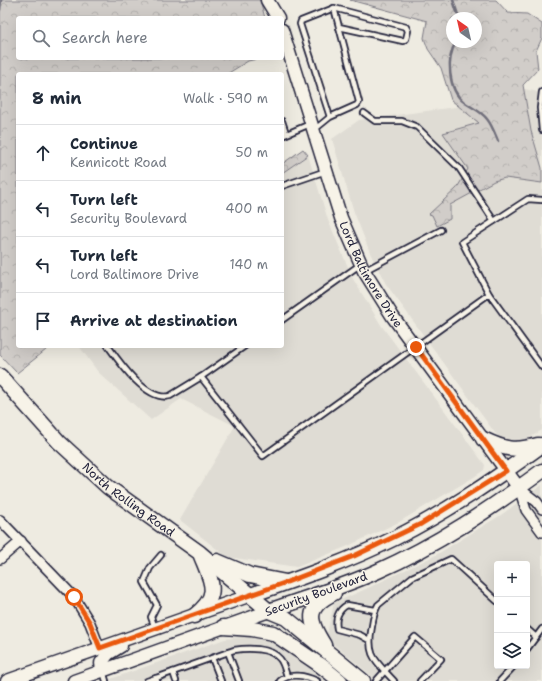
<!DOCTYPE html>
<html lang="en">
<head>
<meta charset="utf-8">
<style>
  :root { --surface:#fff; --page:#f2f2f3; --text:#1f2937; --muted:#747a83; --line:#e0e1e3 }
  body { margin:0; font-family:"Shantell Sans",sans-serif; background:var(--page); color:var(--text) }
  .controls { position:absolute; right:12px; bottom:12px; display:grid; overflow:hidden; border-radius:4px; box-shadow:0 4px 16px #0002 }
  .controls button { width:36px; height:36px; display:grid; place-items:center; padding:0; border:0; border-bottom:1px solid var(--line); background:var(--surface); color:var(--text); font:20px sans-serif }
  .compass { position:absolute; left:446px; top:12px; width:36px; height:36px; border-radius:50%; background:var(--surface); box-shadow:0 4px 16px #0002; rotate:326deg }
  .stop { position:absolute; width:12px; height:12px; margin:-9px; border:3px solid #ea580c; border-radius:50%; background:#fff }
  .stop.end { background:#ea580c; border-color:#fff; box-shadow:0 1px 4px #0008 }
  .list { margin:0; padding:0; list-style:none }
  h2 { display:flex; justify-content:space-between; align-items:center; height:52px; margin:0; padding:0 16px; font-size:17px }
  h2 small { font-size:13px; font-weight:400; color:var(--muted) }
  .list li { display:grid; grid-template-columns:26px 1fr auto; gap:12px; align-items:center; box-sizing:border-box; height:56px; padding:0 16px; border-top:1px solid var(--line) }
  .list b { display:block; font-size:15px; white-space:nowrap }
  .list p { margin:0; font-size:13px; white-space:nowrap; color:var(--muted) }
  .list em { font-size:13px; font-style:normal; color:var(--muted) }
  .icon { flex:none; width:22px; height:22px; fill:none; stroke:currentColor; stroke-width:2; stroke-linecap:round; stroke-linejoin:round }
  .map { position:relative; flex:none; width:542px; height:681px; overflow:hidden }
  .search { position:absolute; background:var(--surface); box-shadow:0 4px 16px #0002; left:16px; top:16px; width:268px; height:44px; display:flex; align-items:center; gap:10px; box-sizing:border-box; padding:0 14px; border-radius:4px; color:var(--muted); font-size:15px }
  .panel { position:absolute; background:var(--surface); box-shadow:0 4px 16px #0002; left:16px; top:72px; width:268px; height:276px; border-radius:4px }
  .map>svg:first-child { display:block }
  .built { fill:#dfdcd4; fill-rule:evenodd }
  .forest { fill:url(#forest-crowns); stroke:#7a7882; fill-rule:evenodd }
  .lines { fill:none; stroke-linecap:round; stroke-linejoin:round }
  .stream { stroke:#716f7b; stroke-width:2.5 }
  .lane-casing { stroke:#22223b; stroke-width:8 }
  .street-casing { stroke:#22223b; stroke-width:12 }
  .secondary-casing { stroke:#22223b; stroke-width:15 }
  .primary-casing { stroke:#22223b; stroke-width:17 }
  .lane { stroke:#f7f3e8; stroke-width:4.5 }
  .street { stroke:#f7f3e8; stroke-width:9 }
  .secondary { stroke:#f7f3e8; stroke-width:12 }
  .primary { stroke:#f7f3e8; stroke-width:14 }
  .route { stroke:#ea580c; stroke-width:5 }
  .labels { text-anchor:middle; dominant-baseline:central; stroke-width:3; stroke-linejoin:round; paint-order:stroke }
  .street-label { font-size:12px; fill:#22223b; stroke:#f7f3e8 }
</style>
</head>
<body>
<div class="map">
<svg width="542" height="681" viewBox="0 0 542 681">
  <defs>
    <pattern id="forest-crowns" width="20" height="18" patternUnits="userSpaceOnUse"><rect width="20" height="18" fill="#d1cdc9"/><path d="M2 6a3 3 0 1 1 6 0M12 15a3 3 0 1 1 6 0" fill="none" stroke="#b3b0ae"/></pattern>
  </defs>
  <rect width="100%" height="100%" fill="#eeebe1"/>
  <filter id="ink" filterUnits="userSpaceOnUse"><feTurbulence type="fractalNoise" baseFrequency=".025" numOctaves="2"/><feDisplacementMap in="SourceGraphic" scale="8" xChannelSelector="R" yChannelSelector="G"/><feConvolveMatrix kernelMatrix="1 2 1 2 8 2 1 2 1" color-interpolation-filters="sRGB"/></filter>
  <g filter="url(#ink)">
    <!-- built -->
    <g class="built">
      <path d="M516,87L542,93V430L523,442H512L502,439L495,433L386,284L371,255L354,212L332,139L359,120L508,100Z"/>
      <path d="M308,155L328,220L353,279L381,325L485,465L484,470L474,477L399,522L348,546L297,567L227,557L180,520L235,426L181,399L151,420L98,372L79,346H282V173Z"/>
      <path d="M542,485V681H378L326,638L334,603L368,588L436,555L501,515ZM497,564H527V666H497Z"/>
      <path d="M251,636L274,642L287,648L326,681H105L225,639Z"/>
    </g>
    <!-- forest -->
    <g class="forest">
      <path d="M0,0H260L265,18H18V58H261L248,61L227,74H18V346H51L17,373L0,355Z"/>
      <path d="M350,0H496L508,13L527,14L542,24V38L536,51L538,69L523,85L531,131L542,168V183L505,178L494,181L450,205V219L437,226L432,215L429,214L457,188L468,169L443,133L479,123L451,100L441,68L428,49L424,38L427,21ZM452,18H476V42H452Z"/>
      <path d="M303,149L308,155L282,173V164Z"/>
    </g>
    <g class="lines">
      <!-- stream -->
      <g class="stream">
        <path d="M453,0L459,18"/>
        <path d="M0,10L1,0"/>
        <path d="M456,42C446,58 448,90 464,102C472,108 481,111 487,119C492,125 495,134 498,141"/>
      </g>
      <!-- lane casing -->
      <g class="lane-casing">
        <g id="lane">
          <path d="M334,8L406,27L408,31L406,39L403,41L339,27"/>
          <path d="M542,92L540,108L542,130"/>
          <path d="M364,113L375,121H402L417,127L459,168L494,221"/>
          <path d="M282,121L286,133"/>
          <path d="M314,130L330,117L357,105L359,102L334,8L301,21L300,24L330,117"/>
          <path d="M282,136L310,124"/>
          <path d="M282,186L326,171"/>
          <path d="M364,271L441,230"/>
          <path d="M489,294L462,242L528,199L542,200"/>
          <path d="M282,320L361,264"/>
          <path d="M108,346C120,363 147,402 170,396L201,377L245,346"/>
          <path d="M201,377L263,456L489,294L542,367"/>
          <path d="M155,628L151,617L157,605L144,582L150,568L161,555"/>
          <path d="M527,629L536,637L542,629"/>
          <path d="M369,640L360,635L337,629C335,619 338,610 347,605L375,610"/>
          <path d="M527,649L536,637"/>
          <path d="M228,652L239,681"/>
          <path d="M212,658L221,681"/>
          <path d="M103,671L106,681"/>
          <path d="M173,672L176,681"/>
          <path d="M147,681L156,678"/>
          <path d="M157,681L156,678L234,650C247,648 270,647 280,659C284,664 285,671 287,676"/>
          <path d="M280,681C290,672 306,676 317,681"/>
          <path d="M376,681L415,637L441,659L420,681"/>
          <path d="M394,681C375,660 366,656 372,626C373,619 374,612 378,605L412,577L451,559L497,601"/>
          <path d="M500,681L514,666"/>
        </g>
      </g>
      <!-- street casing -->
      <g class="street-casing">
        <g id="street">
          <path d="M519,488L526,510L542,532"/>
          <path d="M519,488L537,502L542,509"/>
          <path d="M0,520L74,597L90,623L100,649"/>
          <path d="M0,559L21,541"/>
        </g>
      </g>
      <!-- secondary casing -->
      <g class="secondary-casing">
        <g id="secondary">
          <path d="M267,0L278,18"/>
          <path id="s1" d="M282,30L341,218L364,271L393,317L519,488"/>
          <path d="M102,670L101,663L108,654L121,646"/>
          <path d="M7,681L251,595"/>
          <path d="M74,681L269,611"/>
        </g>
      </g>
      <!-- primary casing -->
      <g class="primary-casing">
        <g id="primary">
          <path id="s2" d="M0,376L59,442L108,487L200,553L269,611L286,618L363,681"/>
          <path d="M483,439C504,449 514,452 538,445"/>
          <path d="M217,561L250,575L286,582"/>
          <path d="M251,595C300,578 349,561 395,538C447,512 495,479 542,445"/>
          <path d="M269,611C305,598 343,587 378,571C437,545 490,509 542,471"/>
          <path d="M194,616C221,595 212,583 201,556"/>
          <path d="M223,627L252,629L273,633L326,669"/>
          <path d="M324,645C309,621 304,608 334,593"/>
          <path d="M319,664L340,681"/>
        </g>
      </g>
      <!-- lane -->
      <use href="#lane" class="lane"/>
      <!-- street -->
      <use href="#street" class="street"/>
      <!-- secondary -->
      <use href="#secondary" class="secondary"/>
      <!-- primary -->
      <use href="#primary" class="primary"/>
    </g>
  </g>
  <g class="lines" filter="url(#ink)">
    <!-- route -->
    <path class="route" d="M74,597L90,623L100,648L287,582L354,556L421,524L506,471L416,347"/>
  </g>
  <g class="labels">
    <!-- street labels -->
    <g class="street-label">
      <text stroke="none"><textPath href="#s1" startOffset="261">Lord Baltimore Drive</textPath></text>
      <text stroke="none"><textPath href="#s2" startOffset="179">North Rolling Road</textPath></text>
      <text transform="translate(316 594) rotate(-20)">Security Boulevard</text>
    </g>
  </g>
</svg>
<div class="controls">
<button>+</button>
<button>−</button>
<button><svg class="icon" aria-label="layers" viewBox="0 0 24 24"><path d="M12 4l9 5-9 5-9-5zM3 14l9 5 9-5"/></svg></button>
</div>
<svg class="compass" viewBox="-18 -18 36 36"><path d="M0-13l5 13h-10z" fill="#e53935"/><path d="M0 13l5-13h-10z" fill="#747a83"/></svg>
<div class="stop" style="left:74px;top:597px"></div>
<div class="stop end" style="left:416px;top:347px"></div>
<div class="search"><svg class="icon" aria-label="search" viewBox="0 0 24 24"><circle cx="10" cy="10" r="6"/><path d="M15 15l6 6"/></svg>Search here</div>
<section class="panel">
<h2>8 min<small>Walk · 590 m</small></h2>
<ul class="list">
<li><svg class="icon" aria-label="ahead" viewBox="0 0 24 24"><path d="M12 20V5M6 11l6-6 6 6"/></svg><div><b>Continue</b><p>Kennicott Road</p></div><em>50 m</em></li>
<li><svg class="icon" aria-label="left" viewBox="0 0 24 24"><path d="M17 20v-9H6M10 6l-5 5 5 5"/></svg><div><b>Turn left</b><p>Security Boulevard</p></div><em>400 m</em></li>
<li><svg class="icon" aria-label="left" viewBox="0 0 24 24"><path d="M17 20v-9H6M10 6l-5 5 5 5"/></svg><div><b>Turn left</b><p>Lord Baltimore Drive</p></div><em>140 m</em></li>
<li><svg class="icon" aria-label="arrive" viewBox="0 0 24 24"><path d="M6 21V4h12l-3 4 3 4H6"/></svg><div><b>Arrive at destination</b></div></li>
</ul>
</section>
</div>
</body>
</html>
